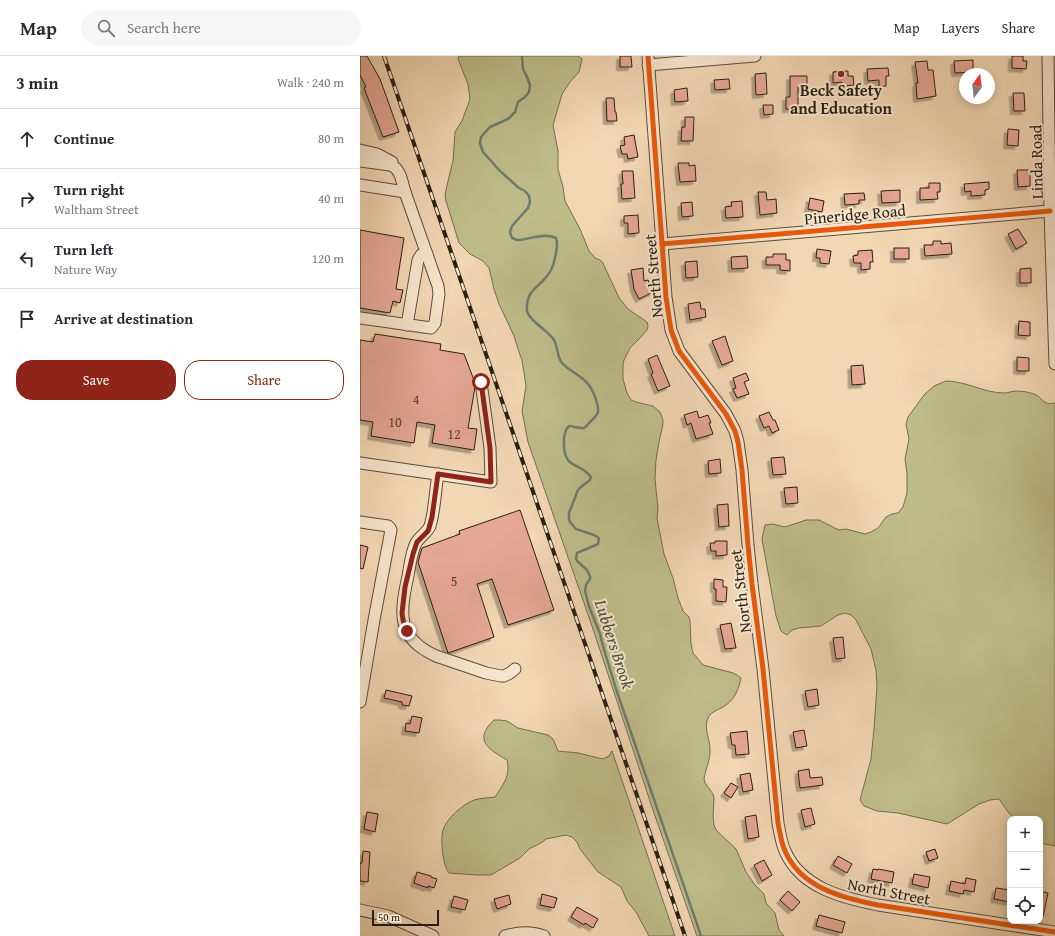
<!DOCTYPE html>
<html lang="en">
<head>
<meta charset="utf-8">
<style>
  :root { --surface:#fff; --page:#f7f7f7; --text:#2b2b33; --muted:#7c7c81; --line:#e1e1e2; --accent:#8f2418 }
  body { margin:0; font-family:"Gentium Book Plus",serif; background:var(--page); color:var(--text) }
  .controls { position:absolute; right:12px; bottom:12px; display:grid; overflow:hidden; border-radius:8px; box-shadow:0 2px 10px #0003 }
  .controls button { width:36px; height:36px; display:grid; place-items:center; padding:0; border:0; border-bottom:1px solid var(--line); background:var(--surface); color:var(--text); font:20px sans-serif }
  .compass { position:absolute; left:599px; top:12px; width:36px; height:36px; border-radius:50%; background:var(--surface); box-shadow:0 2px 10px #0003; rotate:14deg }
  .scale { position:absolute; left:12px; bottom:10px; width:67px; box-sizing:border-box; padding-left:4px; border:2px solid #281f14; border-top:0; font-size:11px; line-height:14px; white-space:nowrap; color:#281f14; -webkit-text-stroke:3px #f7e5ce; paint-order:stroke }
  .stop { position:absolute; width:12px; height:12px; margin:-9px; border:3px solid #8f2418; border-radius:50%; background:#fff }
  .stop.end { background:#8f2418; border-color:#fff; box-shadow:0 1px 4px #0008 }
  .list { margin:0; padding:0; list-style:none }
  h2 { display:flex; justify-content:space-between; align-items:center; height:52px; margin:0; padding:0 16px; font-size:17px }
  h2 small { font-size:13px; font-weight:400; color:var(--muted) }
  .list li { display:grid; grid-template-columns:26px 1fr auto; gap:12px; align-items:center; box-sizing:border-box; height:60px; padding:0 16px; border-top:1px solid var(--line) }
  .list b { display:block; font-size:15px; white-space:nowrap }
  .list p { margin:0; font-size:13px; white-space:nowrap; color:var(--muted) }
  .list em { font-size:13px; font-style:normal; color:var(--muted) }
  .actions { display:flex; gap:8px; padding:12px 16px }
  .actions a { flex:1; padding:9px 0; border:1px solid var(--accent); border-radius:16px; text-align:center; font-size:14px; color:var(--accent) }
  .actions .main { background:var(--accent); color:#fff }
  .icon { flex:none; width:22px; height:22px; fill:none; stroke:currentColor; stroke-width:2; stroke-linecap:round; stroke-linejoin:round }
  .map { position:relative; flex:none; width:695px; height:880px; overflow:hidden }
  header { display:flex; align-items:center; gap:24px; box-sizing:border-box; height:56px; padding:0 20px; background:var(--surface); border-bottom:1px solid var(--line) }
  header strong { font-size:19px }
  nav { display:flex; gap:22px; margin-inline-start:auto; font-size:14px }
  .search { width:280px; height:36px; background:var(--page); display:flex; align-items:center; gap:10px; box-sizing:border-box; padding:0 14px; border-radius:22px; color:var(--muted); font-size:15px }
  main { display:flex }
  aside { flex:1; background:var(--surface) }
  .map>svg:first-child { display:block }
  .green { fill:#bebd8a; stroke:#736e4f }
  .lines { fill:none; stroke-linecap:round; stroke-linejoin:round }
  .stream { stroke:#6d7c70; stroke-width:2.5 }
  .building { fill:#e6a794; stroke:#281f14; filter:url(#shadow) }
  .minor-casing { stroke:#5a4d3c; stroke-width:13 }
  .minor { stroke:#f7e5ce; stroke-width:11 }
  .rail-casing { stroke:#281f14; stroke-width:4 }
  .rail { stroke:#f7e5ce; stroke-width:2.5; stroke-dasharray:8; stroke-linecap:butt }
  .cycleway-casing { stroke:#f7e5ce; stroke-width:8 }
  .cycleway { stroke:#e8590c; stroke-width:5 }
  .route { stroke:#8f2418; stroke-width:5 }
  .poi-dot { fill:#8f2418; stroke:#f7e5ce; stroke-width:1.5 }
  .labels { text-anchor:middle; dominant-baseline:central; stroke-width:4; stroke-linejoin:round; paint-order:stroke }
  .number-label { font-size:14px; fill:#584134 }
  .poi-label { font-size:16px; font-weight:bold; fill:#281f14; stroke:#f7e5ce }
  .street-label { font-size:16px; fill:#281f14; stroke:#f7e5ce }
  .water-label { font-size:17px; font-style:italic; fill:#4a4e42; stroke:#f7e5ce }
</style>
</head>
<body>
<header>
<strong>Map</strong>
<div class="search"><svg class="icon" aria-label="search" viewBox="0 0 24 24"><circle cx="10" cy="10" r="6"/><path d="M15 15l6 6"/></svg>Search here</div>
<nav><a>Map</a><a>Layers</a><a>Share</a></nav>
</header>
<main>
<aside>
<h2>3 min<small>Walk · 240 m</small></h2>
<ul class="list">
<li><svg class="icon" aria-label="ahead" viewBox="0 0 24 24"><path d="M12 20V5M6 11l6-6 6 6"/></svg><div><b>Continue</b></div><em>80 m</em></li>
<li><svg class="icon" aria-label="right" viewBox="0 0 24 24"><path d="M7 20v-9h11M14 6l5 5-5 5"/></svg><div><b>Turn right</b><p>Waltham Street</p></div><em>40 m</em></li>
<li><svg class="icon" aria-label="left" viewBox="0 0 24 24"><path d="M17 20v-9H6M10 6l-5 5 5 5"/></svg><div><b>Turn left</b><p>Nature Way</p></div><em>120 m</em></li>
<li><svg class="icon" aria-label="arrive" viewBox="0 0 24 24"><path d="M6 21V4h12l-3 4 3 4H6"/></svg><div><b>Arrive at destination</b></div></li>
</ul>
<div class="actions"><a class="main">Save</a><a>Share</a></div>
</aside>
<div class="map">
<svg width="695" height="880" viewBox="0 0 695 880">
  <defs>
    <filter id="shadow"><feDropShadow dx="-3.5" dy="3.5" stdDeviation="0" flood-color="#0004"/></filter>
  </defs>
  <rect width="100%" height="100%" fill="#f2d7b3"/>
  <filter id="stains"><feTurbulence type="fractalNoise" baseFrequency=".005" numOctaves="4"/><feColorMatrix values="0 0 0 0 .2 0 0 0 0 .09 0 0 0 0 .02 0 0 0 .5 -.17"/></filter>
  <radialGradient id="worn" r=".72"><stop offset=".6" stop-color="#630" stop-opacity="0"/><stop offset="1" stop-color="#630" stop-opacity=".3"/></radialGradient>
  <!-- green -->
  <g class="green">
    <path d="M99,0H218L222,3L219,16L210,26L202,38L193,69L198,95V113L203,131L205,145L220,173L229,195L235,202L240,204L243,207L259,242L268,253L287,266L288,270L287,274L280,282L270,292L264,304L263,309V323L267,337L271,344L276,346L293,350L300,356L303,364V368L299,386L296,404L295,423L298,453L297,462L304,498L313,522L318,542L323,555L329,561L330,565L331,588L333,597L343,609L373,617L377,619L381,622C379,632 375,643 366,649C360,654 352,654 348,662C343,673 351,684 350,696C350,704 345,715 344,723L345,727L353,738L354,742L353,760L354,769L356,774L376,793L386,816L395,829L404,838L406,847L415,857L419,874L424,880H337L294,757L232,570L168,386L162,355L166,330L162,304L160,299L154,280L139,248L134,233L129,212L123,205L110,198L99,187L86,145L85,139L88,125L93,105L95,76L102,65L110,43L108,28L98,3Z"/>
    <path d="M586,325C606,325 624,337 644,337C648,337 652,335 656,335C661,335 669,336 674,338C683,341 682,350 695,347V790L680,787V763H655L648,756L639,743L630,744L619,748L587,768L538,757L517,755L504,750L500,744L511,703L514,673L517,629L516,614L511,593L496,564L491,559L485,557L478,559L461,570L439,572L432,574L427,579L421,575L416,560L402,483L405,469L412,468L425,471L446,464H459L479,474L486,473L505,478L511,476L518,472L526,461L532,458L538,457L543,451L547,437V417L545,403L549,383L546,368L548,361L564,339L574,330Z"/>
    <path d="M134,664H140L147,665L158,672L188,679L193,683L198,695L218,697L243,703L249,700L252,695L315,880H289L276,856L267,845L261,831L238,816L220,793L217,786L212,781L206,779L186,783L181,787L169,793L160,802L131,819H117L89,817C85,811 84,806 83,799C82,791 81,782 83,774C87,762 102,749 114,744C120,742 129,742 135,741C143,729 151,719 147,704C128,693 113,684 134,664Z"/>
  </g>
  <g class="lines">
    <!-- stream -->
    <path class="stream" d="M162,0L163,13L167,21L170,29L169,36L165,41L158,46L155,56L148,63L130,71L121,81L120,87L123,96L140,115L159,132L165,135L169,140L170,146L168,152L152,170L150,176L152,182L157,184H160C173,182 184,177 196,182C198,188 197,192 196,197C194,206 193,213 187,220C179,231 168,234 167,249C167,252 166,255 168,258C174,268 187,274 194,284C198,291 197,301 202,307C209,315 221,319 228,328C233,333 239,350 238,356C237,360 233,363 230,366C228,368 226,371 224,372C220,373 213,370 209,370C205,374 204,380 204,385C203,415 220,405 231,421L230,424L221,431L218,434L209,457V463L210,466L216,473L234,479L239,482L238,488L217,497L216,503L218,506L227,514L230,520V523L226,529L225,535L229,550L240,578L243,590L256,633L341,880"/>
  </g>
  <!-- building -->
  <g class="building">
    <path d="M0,0H7L20,23L39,76L23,81L4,32L6,31L0,19Z"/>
    <path d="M260,0H271L272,11H260Z"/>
    <path d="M652,0H663V5H667L666,13L652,12Z"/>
    <path d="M613,4V16L595,17L594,5Z"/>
    <path d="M567,5L568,14H573L576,40L557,43L556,27H558L555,6Z"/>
    <path d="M528,12L529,20H526V30L519,31V24L508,25L507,13Z"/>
    <path d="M488,15V20H493L494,29L482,30V26L473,27V16Z"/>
    <path d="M406,17L407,38L396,39L395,18Z"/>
    <path d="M430,20H447V31H438V53H426V41H430Z"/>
    <path d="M369,23L370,33L355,34L354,24Z"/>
    <path d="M327,32L328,45L315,46L314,34Z"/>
    <path d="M653,37H664L665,55H654Z"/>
    <path d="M246,42H254L255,56H256L257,65H247Z"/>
    <path d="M403,49H413V58L404,59Z"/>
    <path d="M325,61H334L333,85H321L322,71H325Z"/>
    <path d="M648,73L659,74L658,90L647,89Z"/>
    <path d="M274,79L278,101L268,103L267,98H262L260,90L265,89L264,81Z"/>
    <path d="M318,107H329V110L335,109L336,125L320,126Z"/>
    <path d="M657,114H670V130L658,131Z"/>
    <path d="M262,115H273L275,142L262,143L261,128H263Z"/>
    <path d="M629,126V133L625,134V139L611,140V135L605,136L604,128Z"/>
    <path d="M569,127H580V136H577L578,143L560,144V132H569Z"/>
    <path d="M540,134V146L522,147L521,135Z"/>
    <path d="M398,136H406L407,144L416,143L417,157L400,159Z"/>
    <path d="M504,137L505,144H499V148L485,149L484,138Z"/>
    <path d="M450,142L464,145L462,156L448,153Z"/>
    <path d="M382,145L383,161L366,162L365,151L372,150L371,146Z"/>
    <path d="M332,146L333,160L322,161L321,147Z"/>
    <path d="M278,159L279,177L268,178V167H264V160Z"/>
    <path d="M658,173L667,187L656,193L648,178Z"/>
    <path d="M0,174L44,182L36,233L43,234L40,247L33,245L30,257L0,252Z"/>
    <path d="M573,185H581V188L591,187L592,198L565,200L564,189H573Z"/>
    <rect x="534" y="192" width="15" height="11"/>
    <path d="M457,193L471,195L469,208L460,207V202H456Z"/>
    <path d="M512,194L513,206H510V213L501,214V207H494L493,200L498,199V195Z"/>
    <path d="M413,198H426V204H430V215L420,214V209H406V201H413Z"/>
    <path d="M387,200L388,212L372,213L371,201Z"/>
    <path d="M337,205L338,221L326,222L325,206Z"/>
    <path d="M283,212L284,225L288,224L293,236L279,243L274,233L271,214Z"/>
    <path d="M671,212V227H660V213Z"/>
    <path d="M340,246L341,253H345L346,261L330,264L328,248Z"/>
    <path d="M659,265L670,266V280L658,279Z"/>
    <path d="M15,278L81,288L80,294L104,298L114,324L115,331L108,372L117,373L114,394L72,387L75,369L57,366L54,387L11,380L13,366L0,364V284L13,286Z"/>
    <path d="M365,280L373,305L362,309L352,285Z"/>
    <path d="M297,299L310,330L298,335L291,318L293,317L288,303Z"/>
    <path d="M657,301L669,302V315H657Z"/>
    <path d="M503,309L505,328L492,329L491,310Z"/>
    <path d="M386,317L389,324L384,326L389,338L377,342L373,333L376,332L373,322Z"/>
    <path d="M337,355L339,362L348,359L351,367H349L353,378L336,383L331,367L327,369L324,359Z"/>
    <path d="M409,356L413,364H415L419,374L412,377L409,370L404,372L399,360Z"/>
    <path d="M424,401L426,418L413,419L411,402Z"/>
    <path d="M360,403L361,417L349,418L348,405Z"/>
    <path d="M437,431L438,447L426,448L424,432Z"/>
    <path d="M368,448L369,470L359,471L357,449Z"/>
    <path d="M160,454L194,554L148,569L132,523L117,528L134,581L88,597L58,506L62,492L100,478L99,475Z"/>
    <path d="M355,485H367V499L356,500V495H351L350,487H355Z"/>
    <path d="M0,489L8,491L3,513L0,512Z"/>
    <path d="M354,523L363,524V531H367L366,546L356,545V533H354Z"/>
    <path d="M371,567L376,592L365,593L360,569Z"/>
    <path d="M483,581L485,602L476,603L473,582Z"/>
    <path d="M457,633L459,649L448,651L445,635Z"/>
    <path d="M26,634L52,640L49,650L42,649V646L24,642Z"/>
    <path d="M52,660L62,662L59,677L45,675L46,667L50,668Z"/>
    <path d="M444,674L447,690L436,692L433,676Z"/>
    <path d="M387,675L389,698L376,699L375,689H372L370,677Z"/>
    <path d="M449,713L450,722L462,721L463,729L440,732L438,715Z"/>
    <path d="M390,717L393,734L383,736L380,719Z"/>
    <path d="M371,727L378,731L371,742L364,737Z"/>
    <path d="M451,752L455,768L445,771L441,754Z"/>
    <path d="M7,756L18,758L15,776L4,773Z"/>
    <path d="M396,759L399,781L388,783L385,761Z"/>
    <path d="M575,793L578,802L569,805L566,796Z"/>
    <path d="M3,795L10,796L8,826L0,825V807H2Z"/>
    <path d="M478,800L492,808L487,817L473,809Z"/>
    <path d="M404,804L412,819L402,825L394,809Z"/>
    <path d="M513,813L518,814V813L534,816L532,827L511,823Z"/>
    <path d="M57,816L71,820V821L77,823L74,832L68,830V832L54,827Z"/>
    <path d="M554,818L570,821L568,832L552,828Z"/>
    <path d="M606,822L616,824L614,836L604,834L603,838L589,835L591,825L605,828Z"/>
    <path d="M636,832L650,834V846L634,843Z"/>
    <path d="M428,835L440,846L432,855L420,844Z"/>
    <path d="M680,835L688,837L683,861H680Z"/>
    <path d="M182,838L197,842L194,852L180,849Z"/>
    <path d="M149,839L151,848L137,853L134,843Z"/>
    <path d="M94,840L108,844L105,854L91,851Z"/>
    <path d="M217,851L238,863L233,872L225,867L224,869L211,861Z"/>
    <path d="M459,859L485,866L482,877L456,870Z"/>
  </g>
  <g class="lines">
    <!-- minor casing -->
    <g class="minor-casing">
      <g id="minor">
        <path d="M288,0L306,241L311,274L319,295L366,358L375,375L378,386L382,414L388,489L392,528L403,613L418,767C420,777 421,786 425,795C441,832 483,842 518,849L695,876"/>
        <path d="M688,0L690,155L695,308"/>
        <path d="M288,9L395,0"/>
        <path d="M0,94L17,98L32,106"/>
        <path d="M0,105L30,109C41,112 42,127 45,136"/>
        <path d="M0,129L45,136L78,230L79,238L75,267L71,272L0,262"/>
        <path d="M302,188L690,155"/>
        <path d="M47,269L58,204L61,199L67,198"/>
        <path d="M0,407L131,426L130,392L121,326"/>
        <path d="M78,418C75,435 75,454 70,470C67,477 60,480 56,487C51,497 50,509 48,520C40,557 36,582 76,600L126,617L141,620H144L150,617L155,613"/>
        <path d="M0,466L28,470L30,472L31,474L14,564L0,646"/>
        <path d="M0,854L28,860L73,880"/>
        <path d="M145,880C158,876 170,875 184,880"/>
      </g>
    </g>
    <!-- minor -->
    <use href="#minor" class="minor"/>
    <!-- rail casing -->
    <g class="rail-casing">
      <path id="rail" d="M24,0L325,880"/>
    </g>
    <!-- rail -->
    <use href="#rail" class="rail"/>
    <!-- cycleway casing -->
    <g class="cycleway-casing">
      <g id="cycleway">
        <path d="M288,0L306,241L311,274L319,295L366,358L375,375L378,386L382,414L388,489L392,528L403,613L418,767C420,777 421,786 425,795C441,832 483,842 518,849L695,876"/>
        <path d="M302,188L690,155"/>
      </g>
    </g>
    <!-- cycleway -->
    <use href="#cycleway" class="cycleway"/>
  </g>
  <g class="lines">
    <!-- route -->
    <path class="route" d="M47,575L43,564L42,557L45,531L53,498L57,486L68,475L69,472L72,461L78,418L131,426L130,392L121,326"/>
  </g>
  <!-- markers -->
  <circle class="poi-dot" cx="481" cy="18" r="4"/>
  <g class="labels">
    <!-- number labels -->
    <g class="number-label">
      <text x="56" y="343">4</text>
      <text x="35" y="366">10</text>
      <text x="94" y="378">12</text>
      <text x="94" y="525">5</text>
    </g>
    <!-- poi labels -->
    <g class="poi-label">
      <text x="481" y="34">Beck Safety<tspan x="481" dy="18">and Education</tspan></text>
    </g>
    <!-- street labels -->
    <g class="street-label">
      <text transform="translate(676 106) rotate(-91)">Linda Road</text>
      <text transform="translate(495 158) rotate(-5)">Pineridge Road</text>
      <text transform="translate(293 220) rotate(-95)">North Street</text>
      <text transform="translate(380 535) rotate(-97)">North Street</text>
      <text transform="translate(529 835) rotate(11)">North Street</text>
    </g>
    <!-- water labels -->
    <g class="water-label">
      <text transform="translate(255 588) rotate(72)">Lubbers Brook</text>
    </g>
  </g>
  <rect width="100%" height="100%" filter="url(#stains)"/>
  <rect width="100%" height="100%" fill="url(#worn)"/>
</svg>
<div class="controls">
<button>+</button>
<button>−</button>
<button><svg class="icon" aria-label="locate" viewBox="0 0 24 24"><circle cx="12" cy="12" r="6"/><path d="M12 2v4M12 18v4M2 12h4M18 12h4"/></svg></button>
</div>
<svg class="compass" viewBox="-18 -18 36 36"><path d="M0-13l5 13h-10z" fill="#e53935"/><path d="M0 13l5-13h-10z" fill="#7c7c81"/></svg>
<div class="scale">50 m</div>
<div class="stop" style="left:121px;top:326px"></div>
<div class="stop end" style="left:47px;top:575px"></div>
</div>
</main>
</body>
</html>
